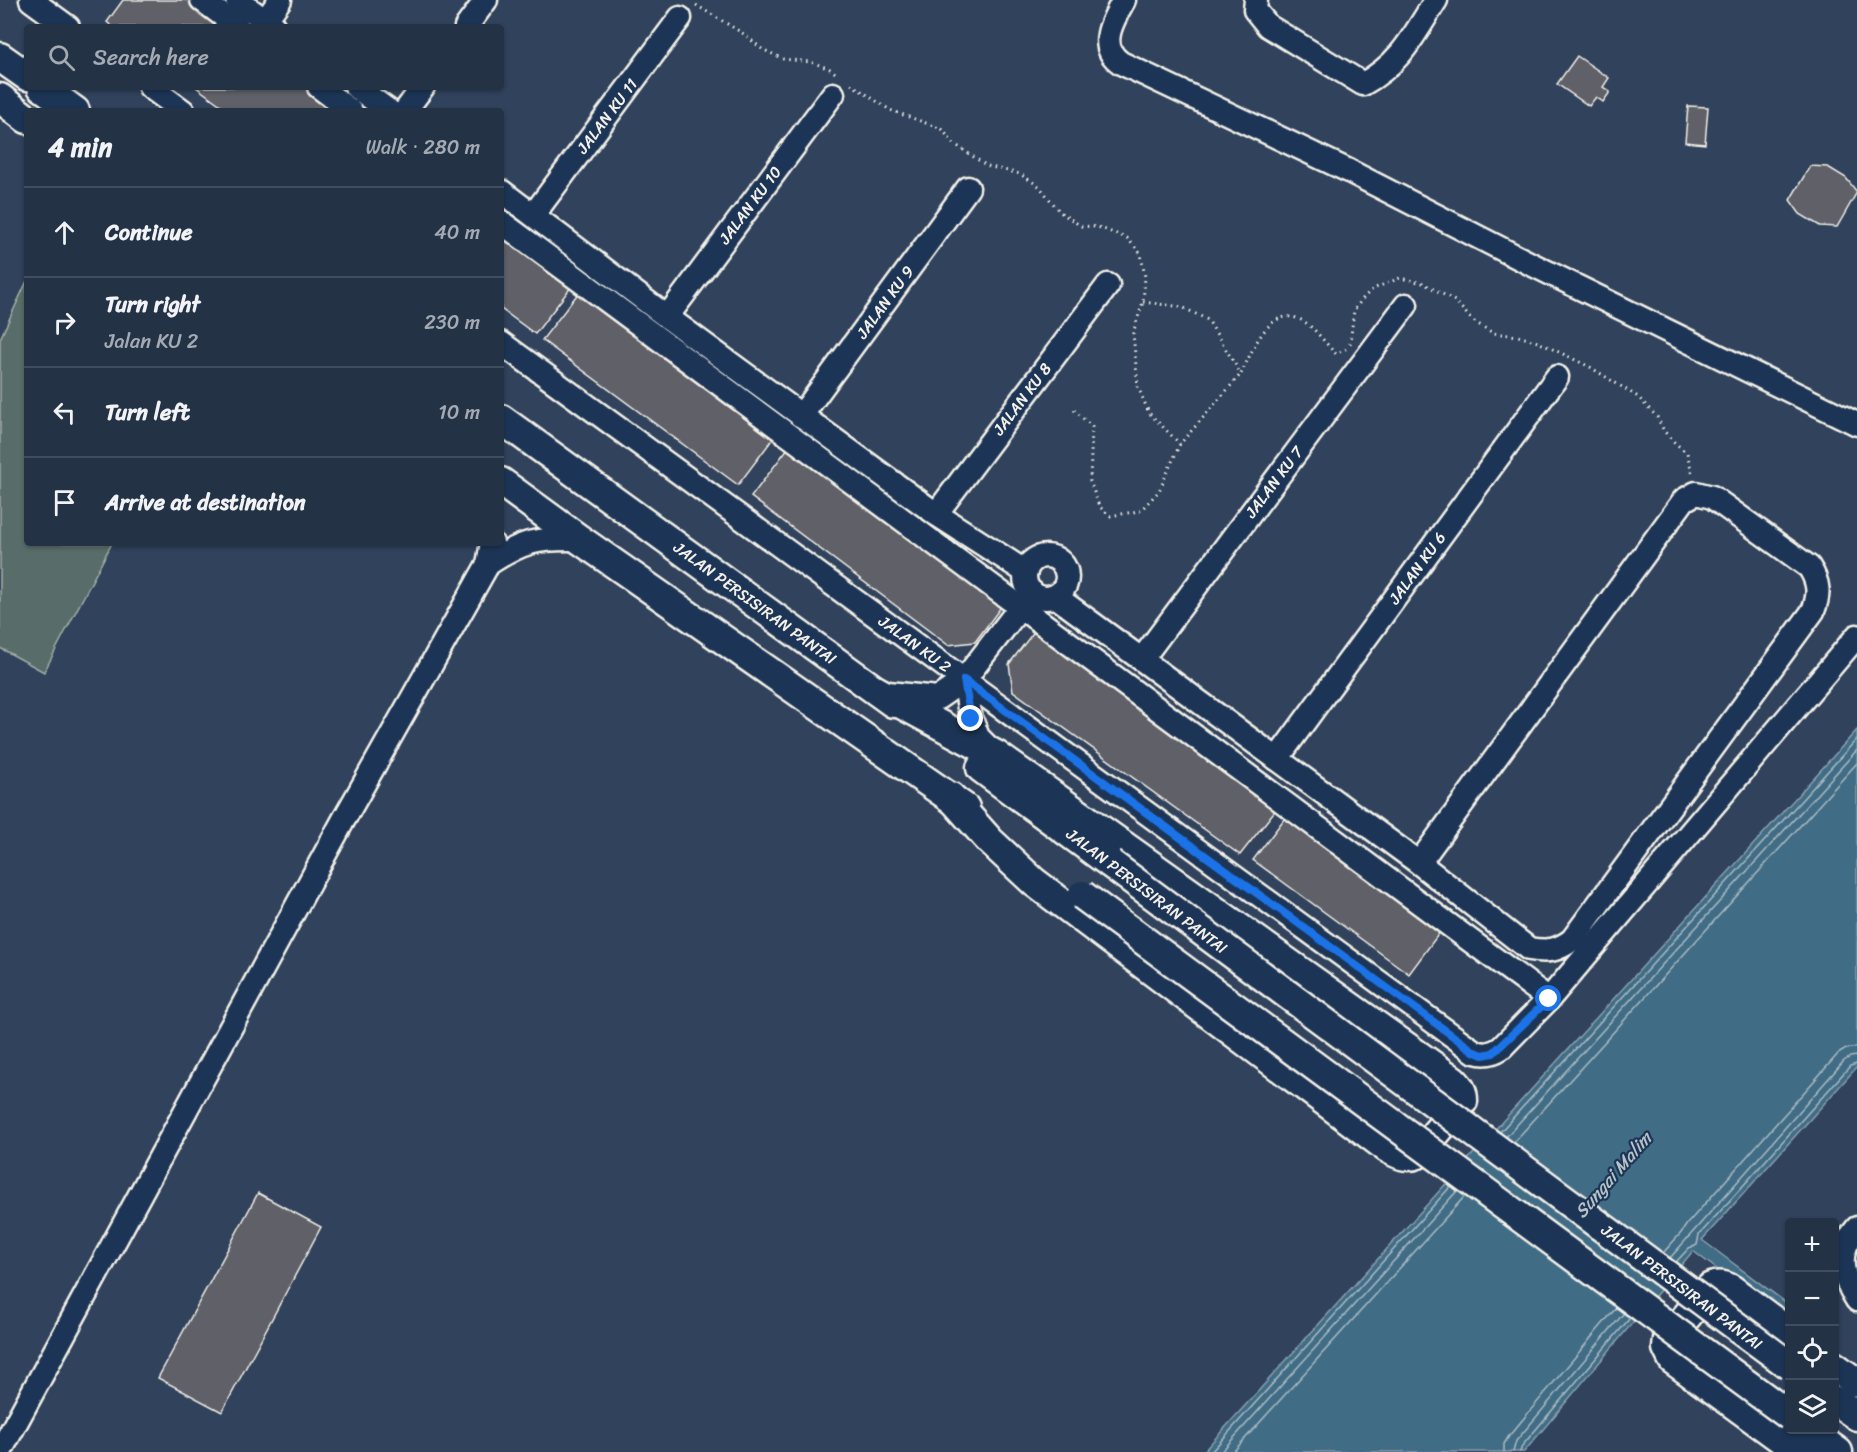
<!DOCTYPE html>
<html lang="en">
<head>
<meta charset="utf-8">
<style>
  :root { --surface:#243245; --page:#2c3a4c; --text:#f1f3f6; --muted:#a3aab3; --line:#414d5e }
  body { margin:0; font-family:Sriracha,sans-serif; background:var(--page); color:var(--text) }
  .controls { position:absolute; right:18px; bottom:18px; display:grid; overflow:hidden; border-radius:6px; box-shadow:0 2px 4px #0004 }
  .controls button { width:54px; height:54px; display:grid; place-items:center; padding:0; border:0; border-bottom:2px solid var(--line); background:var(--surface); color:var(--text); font:30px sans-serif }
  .stop { position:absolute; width:18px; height:18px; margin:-14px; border:4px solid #1a73e8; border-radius:50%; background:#fff }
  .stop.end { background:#1a73e8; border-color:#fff; box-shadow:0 2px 6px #0008 }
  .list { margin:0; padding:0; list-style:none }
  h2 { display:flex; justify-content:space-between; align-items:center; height:78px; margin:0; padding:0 24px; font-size:26px }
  h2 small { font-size:20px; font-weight:400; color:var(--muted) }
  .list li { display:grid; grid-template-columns:39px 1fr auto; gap:18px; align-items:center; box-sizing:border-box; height:90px; padding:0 24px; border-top:2px solid var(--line) }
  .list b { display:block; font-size:22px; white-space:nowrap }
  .list p { margin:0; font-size:20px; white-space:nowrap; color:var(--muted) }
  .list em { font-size:20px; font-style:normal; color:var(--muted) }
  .icon { flex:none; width:33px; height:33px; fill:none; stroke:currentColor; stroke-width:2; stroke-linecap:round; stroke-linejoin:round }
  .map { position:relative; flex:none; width:1857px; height:1452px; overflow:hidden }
  .search { position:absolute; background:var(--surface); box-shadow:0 2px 4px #0004; left:24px; top:24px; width:480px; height:66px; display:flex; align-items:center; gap:15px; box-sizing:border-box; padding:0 21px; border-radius:6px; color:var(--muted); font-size:22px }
  .panel { position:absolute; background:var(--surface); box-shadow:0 2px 4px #0004; left:24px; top:108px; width:480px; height:438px; border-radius:6px }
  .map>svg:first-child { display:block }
  .green { fill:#586d69; stroke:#a6afa8; stroke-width:1.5 }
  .water { fill:#416c86; stroke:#89a1ad; stroke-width:1.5 }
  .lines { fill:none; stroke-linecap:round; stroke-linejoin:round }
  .shore { stroke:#acbcc1; stroke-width:1.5 }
  .building { fill:#5e6068; stroke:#f4f1e8; stroke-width:1.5 }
  .minor-casing { stroke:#f4f1e8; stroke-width:27 }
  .major-casing { stroke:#f4f1e8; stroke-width:33 }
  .path { stroke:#f4f1e8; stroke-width:3; stroke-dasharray:1.5 4.5; stroke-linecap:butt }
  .minor { stroke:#1d3557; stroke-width:22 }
  .major { stroke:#1d3557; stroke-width:28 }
  .major-bridge-casing { stroke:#f4f1e8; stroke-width:33; stroke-linecap:butt }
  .major-bridge { stroke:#1d3557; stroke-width:28 }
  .route { stroke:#1a73e8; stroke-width:8 }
  .labels { text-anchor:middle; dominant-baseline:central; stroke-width:4.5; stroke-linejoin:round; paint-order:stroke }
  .street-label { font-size:16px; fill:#f4f1e8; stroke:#1d3557 }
  .water-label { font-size:18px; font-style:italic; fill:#b5c2c6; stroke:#1d3557 }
</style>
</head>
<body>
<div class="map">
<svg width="1857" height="1452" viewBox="0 0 1857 1452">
  <rect width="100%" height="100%" fill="#30425c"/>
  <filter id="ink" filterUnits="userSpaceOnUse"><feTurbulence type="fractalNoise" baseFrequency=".0167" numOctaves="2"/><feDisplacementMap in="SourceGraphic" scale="12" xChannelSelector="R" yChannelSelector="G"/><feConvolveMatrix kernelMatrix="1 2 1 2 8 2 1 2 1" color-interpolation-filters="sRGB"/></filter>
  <g filter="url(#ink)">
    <!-- green -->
    <path class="green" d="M27,281V543H112L44,672L0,648V339Z"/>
    <!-- water -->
    <path class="water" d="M1857,730V1067L1702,1240L1789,1305V1324L1693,1251L1524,1452H1203Z"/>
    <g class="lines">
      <!-- shore -->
      <g class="shore">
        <path d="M1500,1132L1857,739"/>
        <path d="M1506,1137L1857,750"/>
        <path d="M1514,1142L1857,763"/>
        <path d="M1663,1253L1681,1233L1687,1224L1838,1054L1846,1049L1857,1047"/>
        <path d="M1670,1258L1844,1061L1850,1057L1857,1056"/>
        <path d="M1676,1262L1689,1248L1697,1245L1699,1235L1850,1066L1857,1064"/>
        <path d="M1211,1452L1451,1186"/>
        <path d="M1221,1452L1457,1191"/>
        <path d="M1233,1452L1465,1196"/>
        <path d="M1504,1452V1444L1509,1436L1616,1308"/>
        <path d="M1513,1452L1516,1441L1624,1313"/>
        <path d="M1520,1452L1522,1446L1630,1318"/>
      </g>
    </g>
    <!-- building -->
    <g class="building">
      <path d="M123,0H196L233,27H113L107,22Z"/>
      <path d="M1577,56L1609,78L1603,87L1610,92L1603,102L1596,97L1589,106L1557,84Z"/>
      <path d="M196,87H316L337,103L331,111H229Z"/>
      <path d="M1688,106L1708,107L1705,144L1685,142Z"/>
      <path d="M1810,166L1828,167L1846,178L1857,192L1837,227L1820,226L1800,214L1790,200Z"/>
      <path d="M501,227L575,282L535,334L501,309Z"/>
      <path d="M583,287L778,432L738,485L542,340Z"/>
      <path d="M791,444L1004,603L975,642L948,645L751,497Z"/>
      <path d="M1039,625L1281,803L1240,855L1013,691L1009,664Z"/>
      <path d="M1291,810L1446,924L1409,974L1253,860Z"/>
      <path d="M258,1193L321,1227L222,1412L158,1378Z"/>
    </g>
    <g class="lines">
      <!-- minor casing -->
      <g class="minor-casing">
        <g id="minor">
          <path d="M31,0L68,27"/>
          <path d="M202,0L238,27"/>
          <path d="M237,0L274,27"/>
          <path d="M1124,0C1112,21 1097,47 1121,63L1349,171L1529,263L1857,424"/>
          <path d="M1256,0L1255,10L1268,26L1363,84C1402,62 1413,36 1436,0"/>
          <path d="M265,21L280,0"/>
          <path d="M466,27L486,0"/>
          <path d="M150,87L183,111"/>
          <path d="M319,87L351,111"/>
          <path d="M356,87L389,111"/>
          <path d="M405,111L423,87"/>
          <path d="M501,191L667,317L936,514L1026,572"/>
          <path d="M534,214L680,18"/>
          <path d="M501,222L1549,999"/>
          <path d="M667,317L833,94"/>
          <path d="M501,343L1475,1052C1485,1055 1492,1054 1501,1048L1549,999L1857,636"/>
          <path d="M801,416L968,188"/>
          <path d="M936,514L1108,285"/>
          <circle cx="1046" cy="577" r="21"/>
          <path d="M488,564C523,541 537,538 579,539"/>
          <path d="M1055,596L1419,863L1529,949C1548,952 1557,951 1572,940L1813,611C1820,594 1819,582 1809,567L1712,497L1696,493L1684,500L1419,863"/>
          <path d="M1142,659L1406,305"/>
          <path d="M964,680L971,719L978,737L992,751"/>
          <path d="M888,693L938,698L964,680L1032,592"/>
          <path d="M1277,759L1557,377"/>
          <path d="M1857,1228C1836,1253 1840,1273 1857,1300"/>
          <path d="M0,1452L343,821L488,564L492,543"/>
        </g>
      </g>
      <!-- major casing -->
      <g class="major-casing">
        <g id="major">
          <path d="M0,57L27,76"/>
          <path d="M42,87L75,111"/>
          <path d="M0,98L27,119"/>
          <path d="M501,419L893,703"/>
          <path d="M501,482L579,539L965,808"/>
          <path d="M877,691L996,755L1453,1080C1460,1087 1463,1091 1463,1101L1418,1154C1406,1159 1398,1154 1387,1148L1034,882L990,841L951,797"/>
          <path d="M981,768L1111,864"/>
          <path d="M1790,1333L1731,1289C1724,1285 1719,1284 1711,1287L1668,1339L1667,1348L1673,1360L1799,1452"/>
          <path d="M1834,1366L1857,1383"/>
          <path d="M1834,1400L1857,1416"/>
          <path d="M1808,1430L1838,1452"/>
        </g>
      </g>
      <!-- path -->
      <g class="path">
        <path d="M696,5L744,34L762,49L783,59L811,62L830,69L838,75"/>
        <path d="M851,84L890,110L942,129L953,143L987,166L1020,174L1039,186L1060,212L1081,226L1098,227L1127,238L1141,254L1145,277L1143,302L1133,333L1138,387L1149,413L1180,444"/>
        <path d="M1143,302L1182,307L1208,320L1241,374C1252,352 1269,302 1303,321C1315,328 1326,344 1336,354L1346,349"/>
        <path d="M1350,344L1354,310L1364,297L1373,289L1400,278L1423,283L1455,301L1473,321L1493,333L1518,336L1538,342L1590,367L1638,397L1657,417L1664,431L1675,443L1687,453L1692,473"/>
        <path d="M1074,410L1092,427L1090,481L1099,506L1110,516L1140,511L1159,491L1180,444L1241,374"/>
      </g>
      <!-- minor -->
      <use href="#minor" class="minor"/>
      <!-- major -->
      <use href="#major" class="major"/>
      <!-- major-bridge casing -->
      <g class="major-bridge-casing">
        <g id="major-bridge">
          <path d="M1111,864L1790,1366"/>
          <path d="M1082,895L1790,1416"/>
        </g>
      </g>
      <!-- major-bridge -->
      <use href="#major-bridge" class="major-bridge"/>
    </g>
  </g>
  <g class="lines" filter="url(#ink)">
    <!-- route -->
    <path class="route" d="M971,719L964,680L1475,1052L1483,1055L1493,1053L1549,999"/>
  </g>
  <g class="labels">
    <!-- street labels -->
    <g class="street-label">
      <text transform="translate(607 116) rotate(-53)">JALAN KU 11</text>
      <text transform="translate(750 205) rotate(-53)">JALAN KU 10</text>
      <text transform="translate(885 302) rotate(-54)">JALAN KU 9</text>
      <text transform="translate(1022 399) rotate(-53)">JALAN KU 8</text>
      <text transform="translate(1274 482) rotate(-53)">JALAN KU 7</text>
      <text transform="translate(1417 568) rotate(-54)">JALAN KU 6</text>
      <text transform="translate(755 603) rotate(36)">JALAN PERSISIRAN PANTAI</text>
      <text transform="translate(915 644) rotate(36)">JALAN KU 2</text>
      <text transform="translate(1147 891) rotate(37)">JALAN PERSISIRAN PANTAI</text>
      <text transform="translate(1682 1287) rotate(37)">JALAN PERSISIRAN PANTAI</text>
    </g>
    <!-- water labels -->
    <g class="water-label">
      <text transform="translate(1613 1175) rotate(-49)">Sungai Malim</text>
    </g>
  </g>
</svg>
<div class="controls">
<button>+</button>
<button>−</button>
<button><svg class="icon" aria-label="locate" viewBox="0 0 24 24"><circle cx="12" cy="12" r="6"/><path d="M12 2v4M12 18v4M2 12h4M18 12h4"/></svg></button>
<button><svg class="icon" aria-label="layers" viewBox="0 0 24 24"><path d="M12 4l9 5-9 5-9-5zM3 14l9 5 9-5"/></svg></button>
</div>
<div class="stop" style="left:1549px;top:999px"></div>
<div class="stop end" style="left:971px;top:719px"></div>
<div class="search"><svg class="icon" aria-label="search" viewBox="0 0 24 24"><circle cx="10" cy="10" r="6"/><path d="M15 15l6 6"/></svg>Search here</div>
<section class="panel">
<h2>4 min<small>Walk · 280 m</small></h2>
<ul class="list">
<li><svg class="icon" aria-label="ahead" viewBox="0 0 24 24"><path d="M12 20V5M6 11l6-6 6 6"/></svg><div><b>Continue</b></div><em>40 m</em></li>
<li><svg class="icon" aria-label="right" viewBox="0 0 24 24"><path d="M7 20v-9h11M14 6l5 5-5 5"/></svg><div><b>Turn right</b><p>Jalan KU 2</p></div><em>230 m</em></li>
<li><svg class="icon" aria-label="left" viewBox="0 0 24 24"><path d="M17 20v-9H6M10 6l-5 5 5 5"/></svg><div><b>Turn left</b></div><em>10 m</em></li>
<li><svg class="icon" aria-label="arrive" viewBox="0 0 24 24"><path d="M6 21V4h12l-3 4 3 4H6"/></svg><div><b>Arrive at destination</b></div></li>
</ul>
</section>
</div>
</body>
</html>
